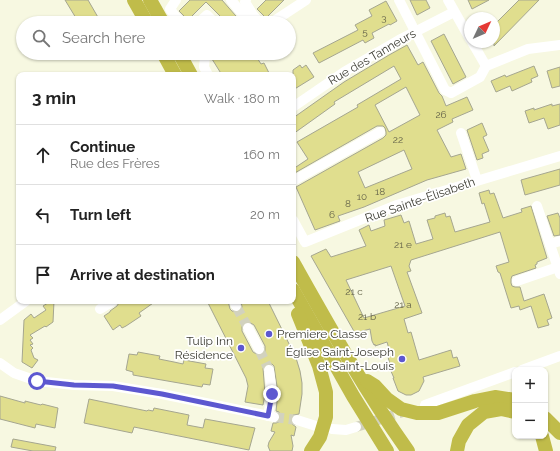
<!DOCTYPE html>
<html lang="en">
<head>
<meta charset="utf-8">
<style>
  :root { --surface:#fff; --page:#f2f2f2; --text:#222; --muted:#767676; --line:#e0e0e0 }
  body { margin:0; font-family:Raleway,sans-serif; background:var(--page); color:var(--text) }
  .controls { position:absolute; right:12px; bottom:12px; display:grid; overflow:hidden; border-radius:8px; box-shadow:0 1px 3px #0004 }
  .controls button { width:36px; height:36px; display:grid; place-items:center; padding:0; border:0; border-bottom:1px solid var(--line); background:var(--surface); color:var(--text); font:20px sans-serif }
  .compass { position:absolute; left:464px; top:12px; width:36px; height:36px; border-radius:50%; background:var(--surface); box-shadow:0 1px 3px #0004; rotate:46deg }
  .stop { position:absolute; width:12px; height:12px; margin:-9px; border:3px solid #5d58d0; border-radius:50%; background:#fff }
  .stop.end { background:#5d58d0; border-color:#fff; box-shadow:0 1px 4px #0008 }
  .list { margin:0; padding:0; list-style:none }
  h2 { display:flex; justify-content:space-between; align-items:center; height:52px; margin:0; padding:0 16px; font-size:17px }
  h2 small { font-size:13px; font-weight:400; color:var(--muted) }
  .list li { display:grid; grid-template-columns:26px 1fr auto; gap:12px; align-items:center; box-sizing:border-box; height:60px; padding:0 16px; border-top:1px solid var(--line) }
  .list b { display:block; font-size:15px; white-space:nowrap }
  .list p { margin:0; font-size:13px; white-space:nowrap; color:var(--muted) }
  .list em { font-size:13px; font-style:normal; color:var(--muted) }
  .icon { flex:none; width:22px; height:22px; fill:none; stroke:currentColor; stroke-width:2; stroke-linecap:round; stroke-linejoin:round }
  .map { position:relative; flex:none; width:560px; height:451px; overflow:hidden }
  .search { position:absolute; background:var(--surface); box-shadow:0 1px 3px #0004; left:16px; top:16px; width:280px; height:44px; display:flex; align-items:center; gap:10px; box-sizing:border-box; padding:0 14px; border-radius:22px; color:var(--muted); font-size:15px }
  .panel { position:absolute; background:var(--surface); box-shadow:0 1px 3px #0004; left:16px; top:72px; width:280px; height:232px; border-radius:8px }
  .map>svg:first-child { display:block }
  .building { fill:#e0de8e; stroke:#a5a690; fill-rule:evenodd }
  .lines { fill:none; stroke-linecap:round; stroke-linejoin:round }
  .minor-tunnel { stroke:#d2d2be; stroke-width:10; stroke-dasharray:10 5; stroke-linecap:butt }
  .minor { stroke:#fff; stroke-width:10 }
  .highway { stroke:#c0bc4a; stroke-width:14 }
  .route { stroke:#5d58d0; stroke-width:5 }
  .poi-dot { fill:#5d58d0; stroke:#fff; stroke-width:1.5 }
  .labels { text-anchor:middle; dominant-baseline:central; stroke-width:3.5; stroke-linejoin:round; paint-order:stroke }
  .number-label { font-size:10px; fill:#65644a }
  .street-label { font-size:12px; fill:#3c3c33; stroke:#fff }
  .poi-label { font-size:12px; fill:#3c3c33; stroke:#fff; text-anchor:end }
</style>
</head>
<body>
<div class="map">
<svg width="560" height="451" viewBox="0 0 560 451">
  <rect width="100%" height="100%" fill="#f7f8e1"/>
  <!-- building -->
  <g class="building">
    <path d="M65,0H88L99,19L92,23H79Z"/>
    <path d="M190,0H222L242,23H227L206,2L188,20L179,11Z"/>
    <path d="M266,0H284L266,18L257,9Z"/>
    <path d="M410,0H426L430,8L417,15Z"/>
    <path d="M468,0H489L472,9Z"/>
    <path d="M519,0H539L494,46V25Z"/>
    <path d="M386,1L397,21L390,25L389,24L372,33L374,38L365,43L363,40L319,63L313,53L358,30L355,25L372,16L369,10Z"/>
    <path d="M444,34L466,77L453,84L431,41Z"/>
    <path d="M407,45L418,65L423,62L439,93L442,96L446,106L467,97L473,110L452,119L453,122L437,130L451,157L461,154L466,169L427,180L364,207L338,216L340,221L315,230L296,187L383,138L386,135V132L385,128L383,126H377L293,174V169L308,159L297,142L358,107L357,105L401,79L394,66L334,102L335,104L293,134V118L344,82L389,55ZM406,87L420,115L389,132L375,105ZM404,150L412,169L365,188L358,172Z"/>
    <path d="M221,53H254L261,64L264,63L270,75H222L212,59Z"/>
    <path d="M300,65L302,68L306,65L314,77L293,90V70Z"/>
    <path d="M534,66L538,76L531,79L532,82L512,91L510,86L496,92L491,81L505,75L506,77Z"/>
    <path d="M560,67V86L552,88L547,71Z"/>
    <path d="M552,104V106L560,104V125L548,129L544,118L529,123L525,111L534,108V110Z"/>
    <path d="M482,123L487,135L483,137L489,151L482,154L483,158L477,160L467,130Z"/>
    <path d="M560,169V185L525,195L521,180Z"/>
    <path d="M489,190L490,194L494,193L503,218L522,212L521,209L531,206L547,258L537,262V264L535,265L536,268L512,276L511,279V283L512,286L515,287H520L524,301L544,294L552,318L547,320L549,325L538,328L531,306L520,310L519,306L511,308L500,273L498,272L496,266L509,262L500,232L411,260L409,266L411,271L407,272L422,313L404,319L408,333L411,332L419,360L451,350L453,358L457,357L460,366L423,377L424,381L419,391L411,395H406L398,391L393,378H394L390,369L391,368L388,357L391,356L387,342L375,346V344L374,345L372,341L370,329L355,333L311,256L326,249L331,257L366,246L359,230L369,225L371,231L385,226L384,220L401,215L404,223L409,221L416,244L433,239L427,220L435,218V216L445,213L446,217L450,216L455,232L490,222L484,203L482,204L479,193ZM391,266L405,306L364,318L346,280Z"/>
    <path d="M558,213L560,218V235L554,236L547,216Z"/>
    <path d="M51,301H54L53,322L46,327L45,326L30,335L33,338L30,340L33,344L30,345L33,348L31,350L34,358L38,360L32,368L22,362L24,320L31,314L34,318L46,310L43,306Z"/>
    <path d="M120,301H156L139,313L141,316L126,326L122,328L120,325L113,330L104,316L110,312V311L117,306Z"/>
    <path d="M207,301H228L230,309L232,311L235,312H239L241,310L242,307L241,301H268L296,358L300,371L302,383V394L299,414L293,415L291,418L292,424L296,427L294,436L291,435L293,446L292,451H270L268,446L269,442L275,432L271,431L273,423H276L279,422L280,418L279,412L276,411L278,393L274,366L272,364H269L265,365L263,368L265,394L263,405L245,402L248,386L246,378ZM245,322H249L254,325L265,346V352L262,355H258L253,352L242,331V325Z"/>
    <path d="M138,352L160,356L159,359L174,362L183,364L184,360L206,364L205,368L213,369L210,385L203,384L202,387L133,375V372L126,370L129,354L137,355Z"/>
    <path d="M0,396L25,403V401L41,405L42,404L58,408L55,428L36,424L35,428L0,419Z"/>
    <path d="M89,399L147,411L148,410L153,411L154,408L189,415L187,425L203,428L205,419L255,428L249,450L134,427L132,433L84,423Z"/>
    <path d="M13,439L56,447L55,451H33L11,447Z"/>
  </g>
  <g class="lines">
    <!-- minor-tunnel -->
    <g class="minor-tunnel">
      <path d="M236,306L248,328"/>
      <path d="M259,349L269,370"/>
      <path d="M274,417L297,420"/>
      <path d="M356,427L409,410"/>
    </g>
    <!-- minor -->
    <g class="minor">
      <path d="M176,0L170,9L175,16L183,23"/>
      <path d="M231,0L250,23"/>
      <path d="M246,0L245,2L253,15L260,23H262"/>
      <path d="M399,0L445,90L451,93L480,77L486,66"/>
      <path d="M448,0L470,39"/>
      <path d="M198,23L207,15L215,23"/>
      <path d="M271,23L306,0"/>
      <path d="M472,42L486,66"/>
      <path d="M203,53L205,57L204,67L208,75"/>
      <path d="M486,66L528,49L560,45"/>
      <path d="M293,107L344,72L399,40L454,12"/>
      <path d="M461,133L477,180"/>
      <path d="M293,181L380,132"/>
      <path d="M537,206L560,274"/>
      <path d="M293,220L305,242L397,205L560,156"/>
      <path d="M550,244L560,241"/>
      <path d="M517,281L558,267"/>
      <path d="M234,301L236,306"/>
      <path d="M100,309L113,301"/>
      <path d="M0,320L26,301"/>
      <path d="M248,328L259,349"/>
      <path d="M0,363L14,373L37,381L74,385L113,386L162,394L274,417"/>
      <path d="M522,370L560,356"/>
      <path d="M425,405L515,372"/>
      <path d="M268,416L272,394L269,370"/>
      <path d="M297,420L316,426"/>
      <path d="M332,429L346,430L356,427"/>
    </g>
    <!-- highway -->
    <g class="highway">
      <path d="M134,0L147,23"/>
      <path d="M150,0L163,23"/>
      <path d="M163,53L175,75"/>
      <path d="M179,53L191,75"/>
      <path d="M293,262C329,326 365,391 408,451"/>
      <path d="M293,290L353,396L387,451"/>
      <path d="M298,314L319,366L326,392V417L320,437L311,451"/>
      <path d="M367,381L375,386L387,399L401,409L417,413H438L475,401L495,397L515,400"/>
      <path d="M545,418L560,433"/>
      <path d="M542,436L546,451"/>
      <path d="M457,451L459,441L468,425L484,412L501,409L515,412"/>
    </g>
  </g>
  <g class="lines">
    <!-- route -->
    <path class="route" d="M37,381L74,385L113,386L162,394L268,416L272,394"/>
  </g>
  <!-- markers -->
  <g class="poi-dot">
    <circle cx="269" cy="334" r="4"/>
    <circle cx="241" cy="348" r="4"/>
    <circle cx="402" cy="359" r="4"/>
  </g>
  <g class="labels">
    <!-- number labels -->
    <g class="number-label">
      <text x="384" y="17">3</text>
      <text x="365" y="31">5</text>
      <text x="441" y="114">26</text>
      <text x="398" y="139">22</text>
      <text x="380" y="191">18</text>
      <text x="362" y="196">10</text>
      <text x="348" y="203">8</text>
      <text x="332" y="214">6</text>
      <text x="403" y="244">21 e</text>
      <text x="354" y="291">21 c</text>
      <text x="403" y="304">21 a</text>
      <text x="367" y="316">21 b</text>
    </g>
    <!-- street labels -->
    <g class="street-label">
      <text transform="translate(372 57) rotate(-30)">Rue des Tanneurs</text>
      <text transform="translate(420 200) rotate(-19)">Rue Sainte-Élisabeth</text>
    </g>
    <!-- poi labels -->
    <g class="poi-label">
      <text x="277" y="334" text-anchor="start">Premiere Classe</text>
      <text x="233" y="341">Tulip Inn<tspan x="233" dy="14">Résidence</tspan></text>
      <text x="394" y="352">Église Saint-Joseph<tspan x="394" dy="14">et Saint-Louis</tspan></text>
    </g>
  </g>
</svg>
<div class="controls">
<button>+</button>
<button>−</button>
</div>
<svg class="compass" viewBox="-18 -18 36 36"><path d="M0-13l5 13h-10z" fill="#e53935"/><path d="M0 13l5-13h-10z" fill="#767676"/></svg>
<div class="stop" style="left:37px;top:381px"></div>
<div class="stop end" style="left:272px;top:394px"></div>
<div class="search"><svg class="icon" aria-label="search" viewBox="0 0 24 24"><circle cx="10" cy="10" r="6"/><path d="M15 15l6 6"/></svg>Search here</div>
<section class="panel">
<h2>3 min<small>Walk · 180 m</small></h2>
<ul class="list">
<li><svg class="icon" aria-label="ahead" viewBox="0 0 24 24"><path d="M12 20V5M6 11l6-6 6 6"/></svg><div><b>Continue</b><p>Rue des Frères</p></div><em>160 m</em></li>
<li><svg class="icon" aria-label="left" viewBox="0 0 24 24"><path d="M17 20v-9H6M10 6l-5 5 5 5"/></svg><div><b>Turn left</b></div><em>20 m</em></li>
<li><svg class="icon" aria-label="arrive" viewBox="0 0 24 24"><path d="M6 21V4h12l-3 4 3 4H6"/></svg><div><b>Arrive at destination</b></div></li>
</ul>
</section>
</div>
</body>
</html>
